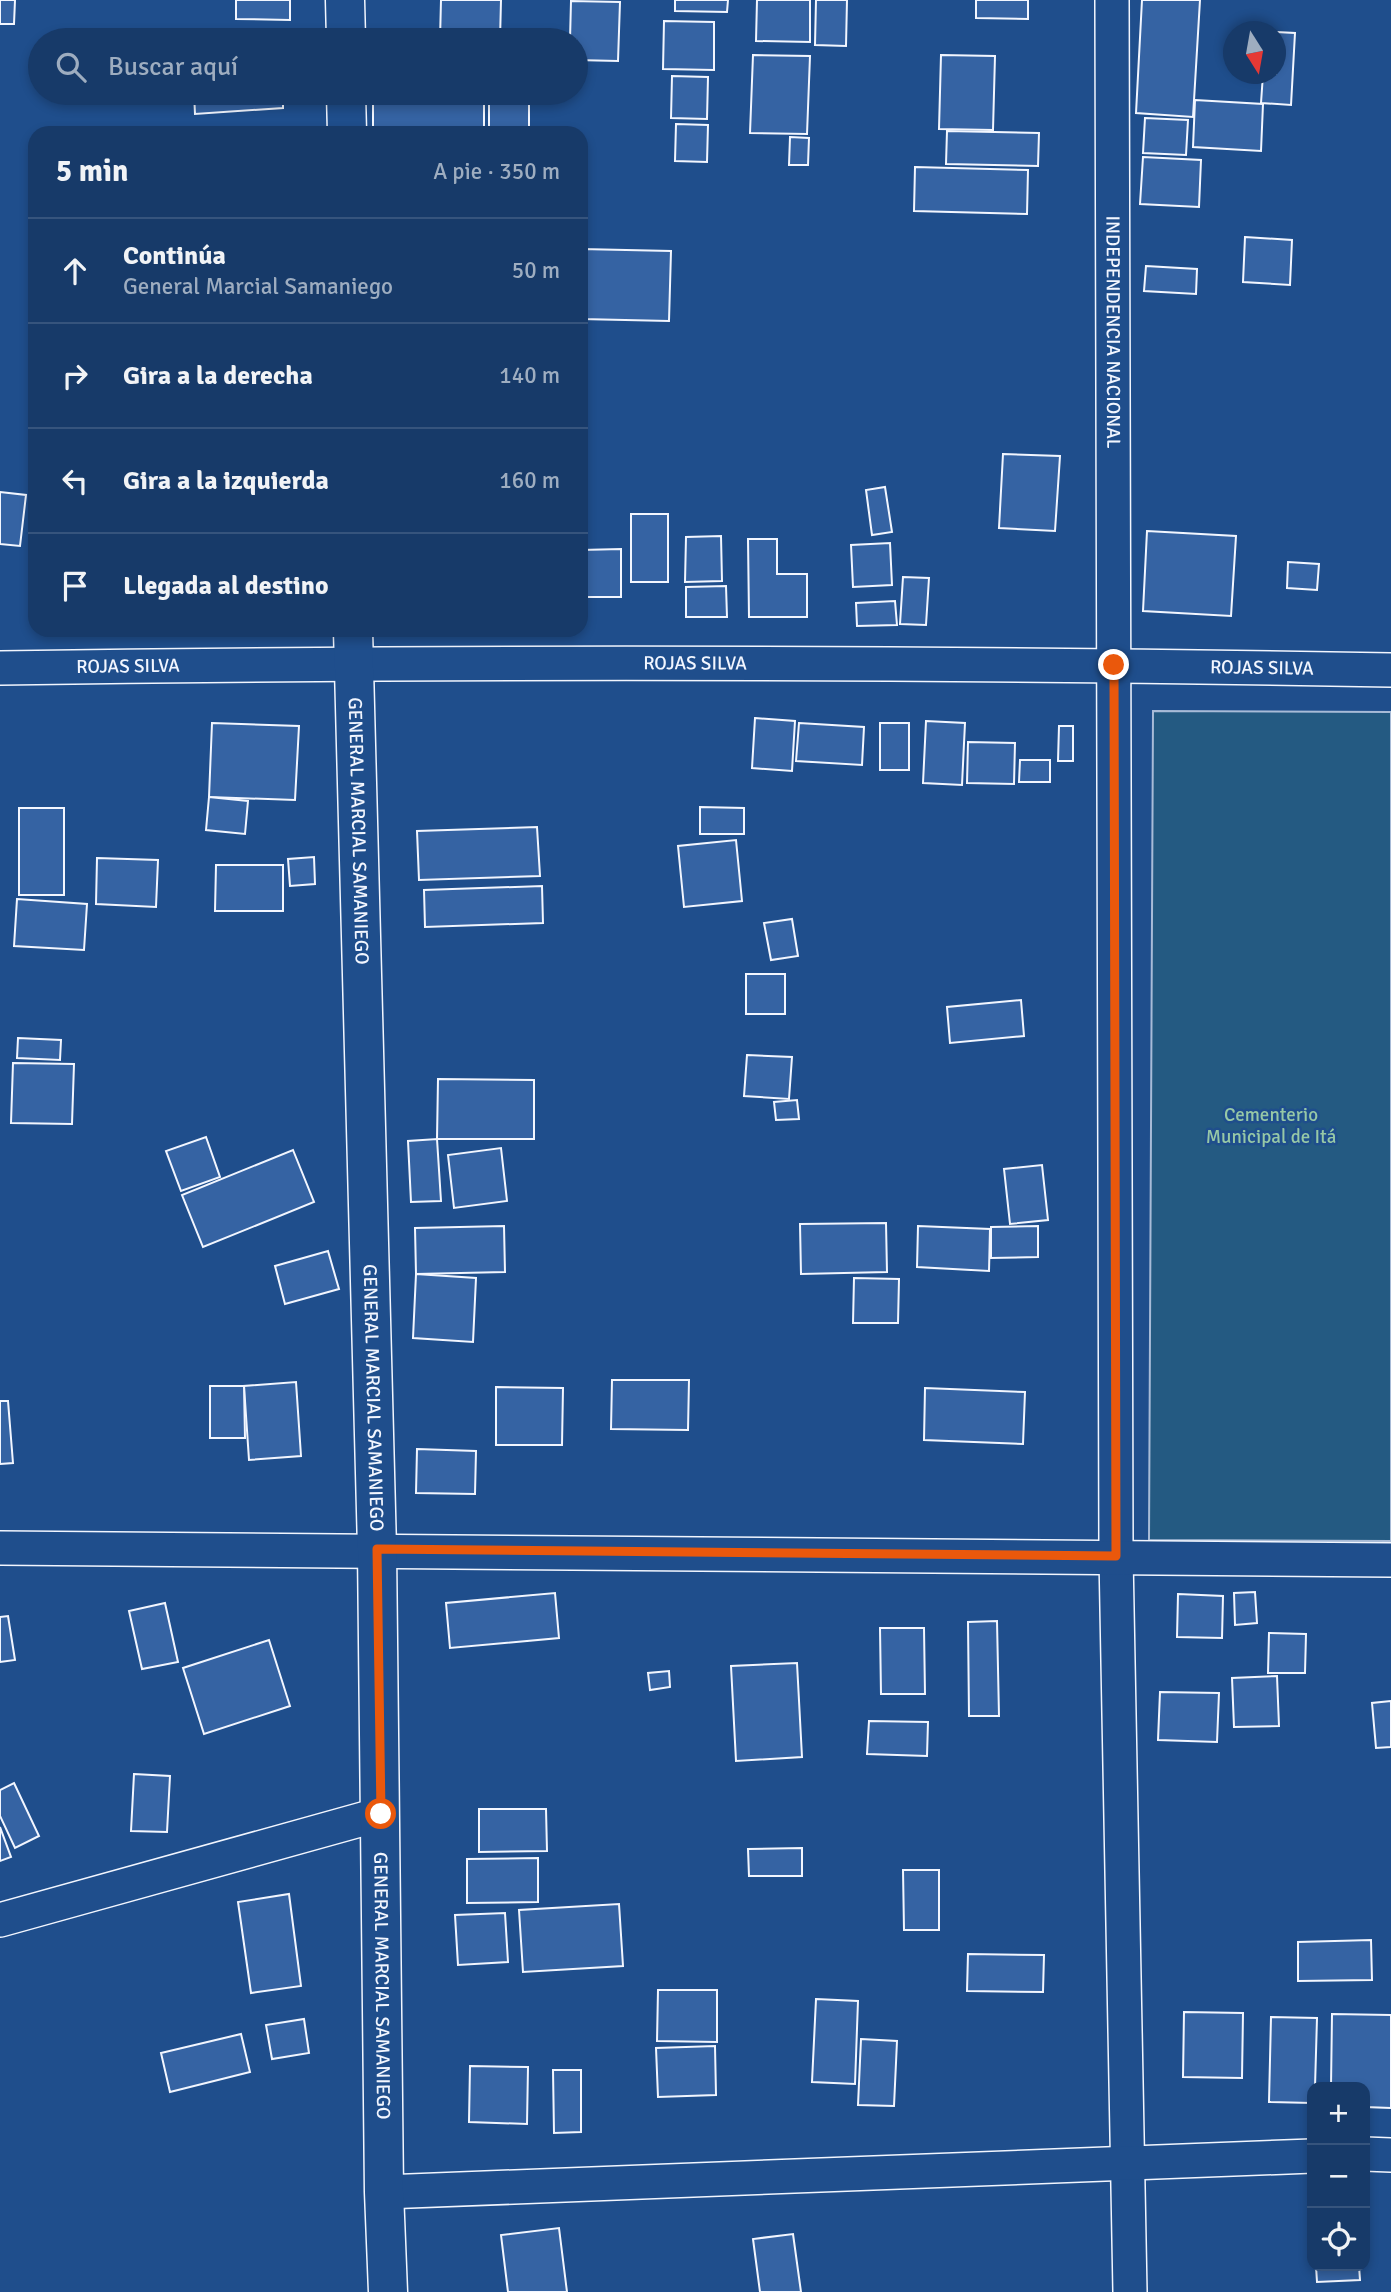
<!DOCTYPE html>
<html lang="es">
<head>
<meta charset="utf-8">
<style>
  :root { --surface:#173a69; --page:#244571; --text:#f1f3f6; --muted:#9eadc0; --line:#36547d }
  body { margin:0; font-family:Signika,sans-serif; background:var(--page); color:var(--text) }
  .controls { position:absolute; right:21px; bottom:21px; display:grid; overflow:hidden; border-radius:14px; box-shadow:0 4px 10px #0003 }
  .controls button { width:63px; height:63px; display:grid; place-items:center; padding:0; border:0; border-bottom:2px solid var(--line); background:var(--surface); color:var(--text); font:35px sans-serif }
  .compass { position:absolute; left:1223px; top:21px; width:63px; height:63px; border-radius:50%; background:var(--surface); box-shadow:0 4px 10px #0003; rotate:169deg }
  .stop { position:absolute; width:21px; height:21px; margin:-16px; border:5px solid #ea580c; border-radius:50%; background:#fff }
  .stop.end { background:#ea580c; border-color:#fff; box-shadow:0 2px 7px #0008 }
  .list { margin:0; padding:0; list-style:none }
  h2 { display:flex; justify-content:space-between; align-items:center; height:91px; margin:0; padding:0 28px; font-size:30px }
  h2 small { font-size:23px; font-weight:400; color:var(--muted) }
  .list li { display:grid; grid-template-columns:46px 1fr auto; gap:21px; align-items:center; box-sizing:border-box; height:105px; padding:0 28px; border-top:2px solid var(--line) }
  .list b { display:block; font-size:26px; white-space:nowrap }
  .list p { margin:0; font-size:23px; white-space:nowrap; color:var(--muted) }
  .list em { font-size:23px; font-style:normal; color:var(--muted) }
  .icon { flex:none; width:38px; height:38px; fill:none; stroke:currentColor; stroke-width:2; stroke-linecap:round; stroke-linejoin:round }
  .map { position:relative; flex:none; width:1391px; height:2292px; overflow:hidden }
  .search { position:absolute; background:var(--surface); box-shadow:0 4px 10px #0003; left:28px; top:28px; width:560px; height:77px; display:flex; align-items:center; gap:18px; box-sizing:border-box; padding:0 24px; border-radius:38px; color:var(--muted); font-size:26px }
  .panel { position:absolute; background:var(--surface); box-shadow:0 4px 10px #0003; left:28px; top:126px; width:560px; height:511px; border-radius:21px }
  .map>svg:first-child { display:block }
  .green { fill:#245a82; stroke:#a8bbd7; stroke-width:2 }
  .building { fill:#3563a3; stroke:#f2f6ff; stroke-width:2 }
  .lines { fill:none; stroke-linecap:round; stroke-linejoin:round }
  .street-casing { stroke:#f2f6ff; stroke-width:36 }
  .primary-casing { stroke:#f2f6ff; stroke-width:41 }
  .street { stroke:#1f4e8c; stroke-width:33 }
  .primary { stroke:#1f4e8c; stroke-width:38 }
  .route { stroke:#ea580c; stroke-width:9 }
  .labels { text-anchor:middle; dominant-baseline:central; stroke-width:5; stroke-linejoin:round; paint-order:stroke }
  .street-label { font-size:19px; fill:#f2f6ff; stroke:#1f4e8c }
  .park-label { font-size:19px; fill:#97c8a6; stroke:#1f4e8c }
</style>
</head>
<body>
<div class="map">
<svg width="1391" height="2292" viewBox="0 0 1391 2292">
  <rect width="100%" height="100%" fill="#1f4e8c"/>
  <!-- green -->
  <path class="green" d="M1153,711L1391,712V1541L1149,1540Z"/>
  <!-- building -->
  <g class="building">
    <path d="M0,0H15L14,24H0Z"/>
    <path d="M236,0H290V20L236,19Z"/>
    <path d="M441,0H501L500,40H440Z"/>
    <path d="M675,0H728L727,12L675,11Z"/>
    <path d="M757,0H810V42L756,41Z"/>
    <path d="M816,0H847L846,46L815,45Z"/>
    <path d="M976,0H1028V19L976,18Z"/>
    <path d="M1142,0H1200L1193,117L1136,113Z"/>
    <path d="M571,1L620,2L618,61L576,60V40H570Z"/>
    <path d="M664,21L714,22V70L663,69Z"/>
    <path d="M1276,32L1295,33L1291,105L1261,103L1263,74H1276Z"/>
    <path d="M753,55L810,56L807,134L750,133Z"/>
    <path d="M941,55L995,56L993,130L939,129Z"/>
    <path d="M672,76L708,77L707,119L671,118Z"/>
    <path d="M194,93H283V108L195,114Z"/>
    <rect x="373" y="93" width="111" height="40"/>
    <rect x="489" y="93" width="40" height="40"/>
    <path d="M1195,100L1263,104L1261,151L1193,147Z"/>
    <path d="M1145,118L1188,120L1186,155L1143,153Z"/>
    <path d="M676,124L708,125L707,162L675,161Z"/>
    <path d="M947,131L1039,133L1038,166L946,164Z"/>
    <path d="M790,137L809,138L808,165H789Z"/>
    <path d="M1143,157L1201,160L1199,207L1140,204Z"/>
    <path d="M915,167L1028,170L1027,214L914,211Z"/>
    <path d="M1245,237L1292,240L1290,285L1243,282Z"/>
    <path d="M581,249L671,251L669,321L581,319Z"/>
    <path d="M1146,266L1197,269L1196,294L1144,291Z"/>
    <path d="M1003,454L1060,456L1055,531L999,528Z"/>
    <path d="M885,487L892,532L872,535L866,490Z"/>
    <path d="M0,492L26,495L20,546L0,544Z"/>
    <rect x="631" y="514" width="37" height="68"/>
    <path d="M1147,531L1236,536L1231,616L1143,611Z"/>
    <path d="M721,536L722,581L685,582L686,537Z"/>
    <path d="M748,539H777V574H807V617H749Z"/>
    <path d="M890,543L892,585L853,587L851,545Z"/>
    <path d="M621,549V597H581V550Z"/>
    <path d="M1288,562L1319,564L1317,590L1287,588Z"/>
    <path d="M903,577L929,578L926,625L900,624Z"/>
    <path d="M726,586L727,617H686V587Z"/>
    <path d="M895,601L897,625L857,626L856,603Z"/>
    <path d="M755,718L795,721L792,771L752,768Z"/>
    <path d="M926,721L965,723L962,785L923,783Z"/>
    <path d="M212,723L299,726L295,800L209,797Z"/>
    <path d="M799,723L864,727L862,765L796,761Z"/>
    <rect x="880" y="723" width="29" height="47"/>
    <path d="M1059,726H1073V761H1058Z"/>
    <path d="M968,742L1015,743L1014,784L967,783Z"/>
    <path d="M1020,760H1050V782H1019Z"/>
    <path d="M209,797L248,801L245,834L206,830Z"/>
    <path d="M700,807L744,808V834H700Z"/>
    <rect x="19" y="808" width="45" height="87"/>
    <path d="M537,827L540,876L419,880L417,831Z"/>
    <path d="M736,840L742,901L684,907L678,846Z"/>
    <path d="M314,857L315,884L290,886L288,859Z"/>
    <path d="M97,858L158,860L156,907L96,904Z"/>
    <path d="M216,865H283V911H215Z"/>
    <path d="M542,886L543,923L425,927L424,890Z"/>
    <path d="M17,899L87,904L84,950L14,946Z"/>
    <path d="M792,919L798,956L771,960L764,923Z"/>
    <rect x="746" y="974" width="39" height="40"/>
    <path d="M1021,1000L1024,1036L950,1043L947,1007Z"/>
    <path d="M18,1038L61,1040L60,1060L17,1058Z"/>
    <path d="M747,1055L792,1057L789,1099L744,1096Z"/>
    <path d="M13,1063L74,1064L72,1124L11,1123Z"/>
    <path d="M438,1079L534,1080V1139H437Z"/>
    <path d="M797,1100L799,1119L776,1120L774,1102Z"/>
    <path d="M206,1137L220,1177L181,1191L166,1151Z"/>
    <path d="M437,1139L441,1201L411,1202L408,1141Z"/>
    <path d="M501,1148L507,1201L454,1208L448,1155Z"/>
    <path d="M293,1150L314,1202L203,1247L182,1195Z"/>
    <path d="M1042,1165L1048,1220L1010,1224L1004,1169Z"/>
    <path d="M886,1223L887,1272L801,1274L800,1224Z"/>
    <path d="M504,1226L505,1272L416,1274L415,1228Z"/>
    <path d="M918,1226L990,1229L989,1271L917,1267Z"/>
    <path d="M1038,1226V1257L991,1258V1227Z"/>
    <path d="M328,1251L339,1289L285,1304L275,1266Z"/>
    <path d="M416,1274L476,1278L473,1342L413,1338Z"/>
    <path d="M854,1278L899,1279L898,1323H853Z"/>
    <path d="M612,1380H689L688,1430L611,1429Z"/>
    <path d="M296,1382L301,1456L249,1460L244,1386Z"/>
    <path d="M210,1386H244L245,1438H210Z"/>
    <path d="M496,1387L563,1388L562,1445H496Z"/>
    <path d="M925,1388L1025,1392L1023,1444L924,1440Z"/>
    <path d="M0,1401H8L13,1463L0,1464Z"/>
    <path d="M417,1449L476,1451L475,1494L416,1493Z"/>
    <path d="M1255,1592L1257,1623L1235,1625L1234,1593Z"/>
    <path d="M555,1593L559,1638L450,1648L446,1603Z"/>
    <path d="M1178,1594L1223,1596L1222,1638L1177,1637Z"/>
    <path d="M165,1603L178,1662L142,1669L129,1611Z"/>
    <path d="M8,1616L15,1660L0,1662V1617Z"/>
    <path d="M997,1621L999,1716H969L968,1622Z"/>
    <path d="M880,1628H924L925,1694H881Z"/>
    <path d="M1269,1633L1306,1634L1305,1673H1268Z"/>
    <path d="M269,1640L290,1706L204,1734L183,1668Z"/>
    <path d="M797,1663L802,1757L736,1761L731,1666Z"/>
    <path d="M669,1671L670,1687L650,1690L648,1673Z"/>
    <path d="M1277,1676L1279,1726L1234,1727L1232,1678Z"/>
    <path d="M1160,1692L1219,1693L1217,1742L1158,1740Z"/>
    <path d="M1391,1701V1747L1376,1748L1372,1703Z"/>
    <path d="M869,1721L928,1722L927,1756L867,1754Z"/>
    <path d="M134,1774L170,1776L167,1832L131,1831Z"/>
    <path d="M14,1783L39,1836L15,1848L0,1816V1790Z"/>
    <path d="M479,1809H546L547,1851L479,1852Z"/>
    <path d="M0,1827L11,1857L0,1861Z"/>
    <path d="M802,1848V1876H749L748,1849Z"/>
    <path d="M538,1858V1902L467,1903V1859Z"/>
    <path d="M903,1870H939V1930H904Z"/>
    <path d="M289,1894L301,1986L251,1993L238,1902Z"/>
    <path d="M619,1904L623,1966L523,1972L519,1910Z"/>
    <path d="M505,1913L508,1962L458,1965L455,1915Z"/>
    <path d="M1371,1940L1372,1980L1298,1981V1942Z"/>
    <path d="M968,1954L1044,1955L1043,1992L967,1991Z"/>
    <path d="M658,1990H717V2042L657,2041Z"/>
    <path d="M816,1999L858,2001L855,2084L812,2082Z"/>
    <path d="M1184,2012L1243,2013L1242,2078L1183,2077Z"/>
    <path d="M1332,2014L1391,2015V2108L1365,2107V2087H1331Z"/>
    <path d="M1271,2017L1317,2018L1315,2087H1312V2103L1269,2102Z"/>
    <path d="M304,2019L309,2053L272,2059L266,2025Z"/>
    <path d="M241,2034L250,2072L170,2092L161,2053Z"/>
    <path d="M861,2039L897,2041L894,2106L858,2105Z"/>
    <path d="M715,2046L716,2095L658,2097L656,2048Z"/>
    <path d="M470,2066L528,2067L527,2124L469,2122Z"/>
    <path d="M553,2070H581V2132L554,2133Z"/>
    <path d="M559,2228L567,2292H508L501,2235Z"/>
    <path d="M793,2234L801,2292H760L753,2239Z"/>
    <path d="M1316,2266H1359L1360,2280L1317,2282Z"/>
  </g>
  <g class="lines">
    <!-- street casing -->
    <g class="street-casing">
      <g id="street">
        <path id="s1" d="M1112,0L1116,1556L1130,2292"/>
        <path id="s2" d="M0,668C464,661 927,662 1391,670"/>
        <path d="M0,1548L1391,1560"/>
        <path d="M0,1920L381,1814"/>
        <path d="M1365,2154L1391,2155"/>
        <path d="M384,2192L1312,2156"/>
      </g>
    </g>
    <!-- primary casing -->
    <g class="primary-casing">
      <g id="primary">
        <path d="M345,0L346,40"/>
        <path d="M346,93L347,133"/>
        <path id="s3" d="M353,630L377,1549L384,2192L388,2292"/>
      </g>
    </g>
    <!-- street -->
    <use href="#street" class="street"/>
    <!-- primary -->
    <use href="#primary" class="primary"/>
  </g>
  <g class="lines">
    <!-- route -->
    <path class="route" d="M381,1814L377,1549L1116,1556L1114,665"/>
  </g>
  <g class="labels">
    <!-- street labels -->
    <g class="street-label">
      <text stroke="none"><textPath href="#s1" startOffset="332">INDEPENDENCIA NACIONAL</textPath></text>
      <text stroke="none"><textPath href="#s2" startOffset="695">ROJAS SILVA</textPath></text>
      <text stroke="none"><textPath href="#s2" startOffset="128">ROJAS SILVA</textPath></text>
      <text stroke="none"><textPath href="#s2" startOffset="1262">ROJAS SILVA</textPath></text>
      <text stroke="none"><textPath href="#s3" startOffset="201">GENERAL MARCIAL SAMANIEGO</textPath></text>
      <text stroke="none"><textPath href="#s3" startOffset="768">GENERAL MARCIAL SAMANIEGO</textPath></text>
      <text stroke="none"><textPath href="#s3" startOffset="1356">GENERAL MARCIAL SAMANIEGO</textPath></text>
    </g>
    <!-- park labels -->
    <g class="park-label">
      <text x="1271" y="1115">Cementerio<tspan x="1271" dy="22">Municipal de Itá</tspan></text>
    </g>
  </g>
</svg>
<div class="controls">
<button>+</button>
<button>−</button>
<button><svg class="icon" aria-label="locate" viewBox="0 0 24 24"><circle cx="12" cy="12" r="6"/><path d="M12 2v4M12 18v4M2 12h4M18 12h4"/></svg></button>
</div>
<svg class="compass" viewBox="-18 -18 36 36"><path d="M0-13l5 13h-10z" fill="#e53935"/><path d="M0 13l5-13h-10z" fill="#9eadc0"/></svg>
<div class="stop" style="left:381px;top:1814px"></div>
<div class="stop end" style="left:1114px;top:665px"></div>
<div class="search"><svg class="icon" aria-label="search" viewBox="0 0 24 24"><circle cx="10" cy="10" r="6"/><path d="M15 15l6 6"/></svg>Buscar aquí</div>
<section class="panel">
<h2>5 min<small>A pie · 350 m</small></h2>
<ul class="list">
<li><svg class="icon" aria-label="ahead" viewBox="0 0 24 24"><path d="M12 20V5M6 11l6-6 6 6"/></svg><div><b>Continúa</b><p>General Marcial Samaniego</p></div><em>50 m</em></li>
<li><svg class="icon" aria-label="right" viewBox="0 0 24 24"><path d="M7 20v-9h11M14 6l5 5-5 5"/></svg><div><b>Gira a la derecha</b></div><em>140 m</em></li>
<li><svg class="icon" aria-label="left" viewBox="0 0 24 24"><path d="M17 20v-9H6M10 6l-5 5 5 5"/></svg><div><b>Gira a la izquierda</b></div><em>160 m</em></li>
<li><svg class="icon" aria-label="arrive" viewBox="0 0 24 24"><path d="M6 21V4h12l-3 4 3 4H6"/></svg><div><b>Llegada al destino</b></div></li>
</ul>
</section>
</div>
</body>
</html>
